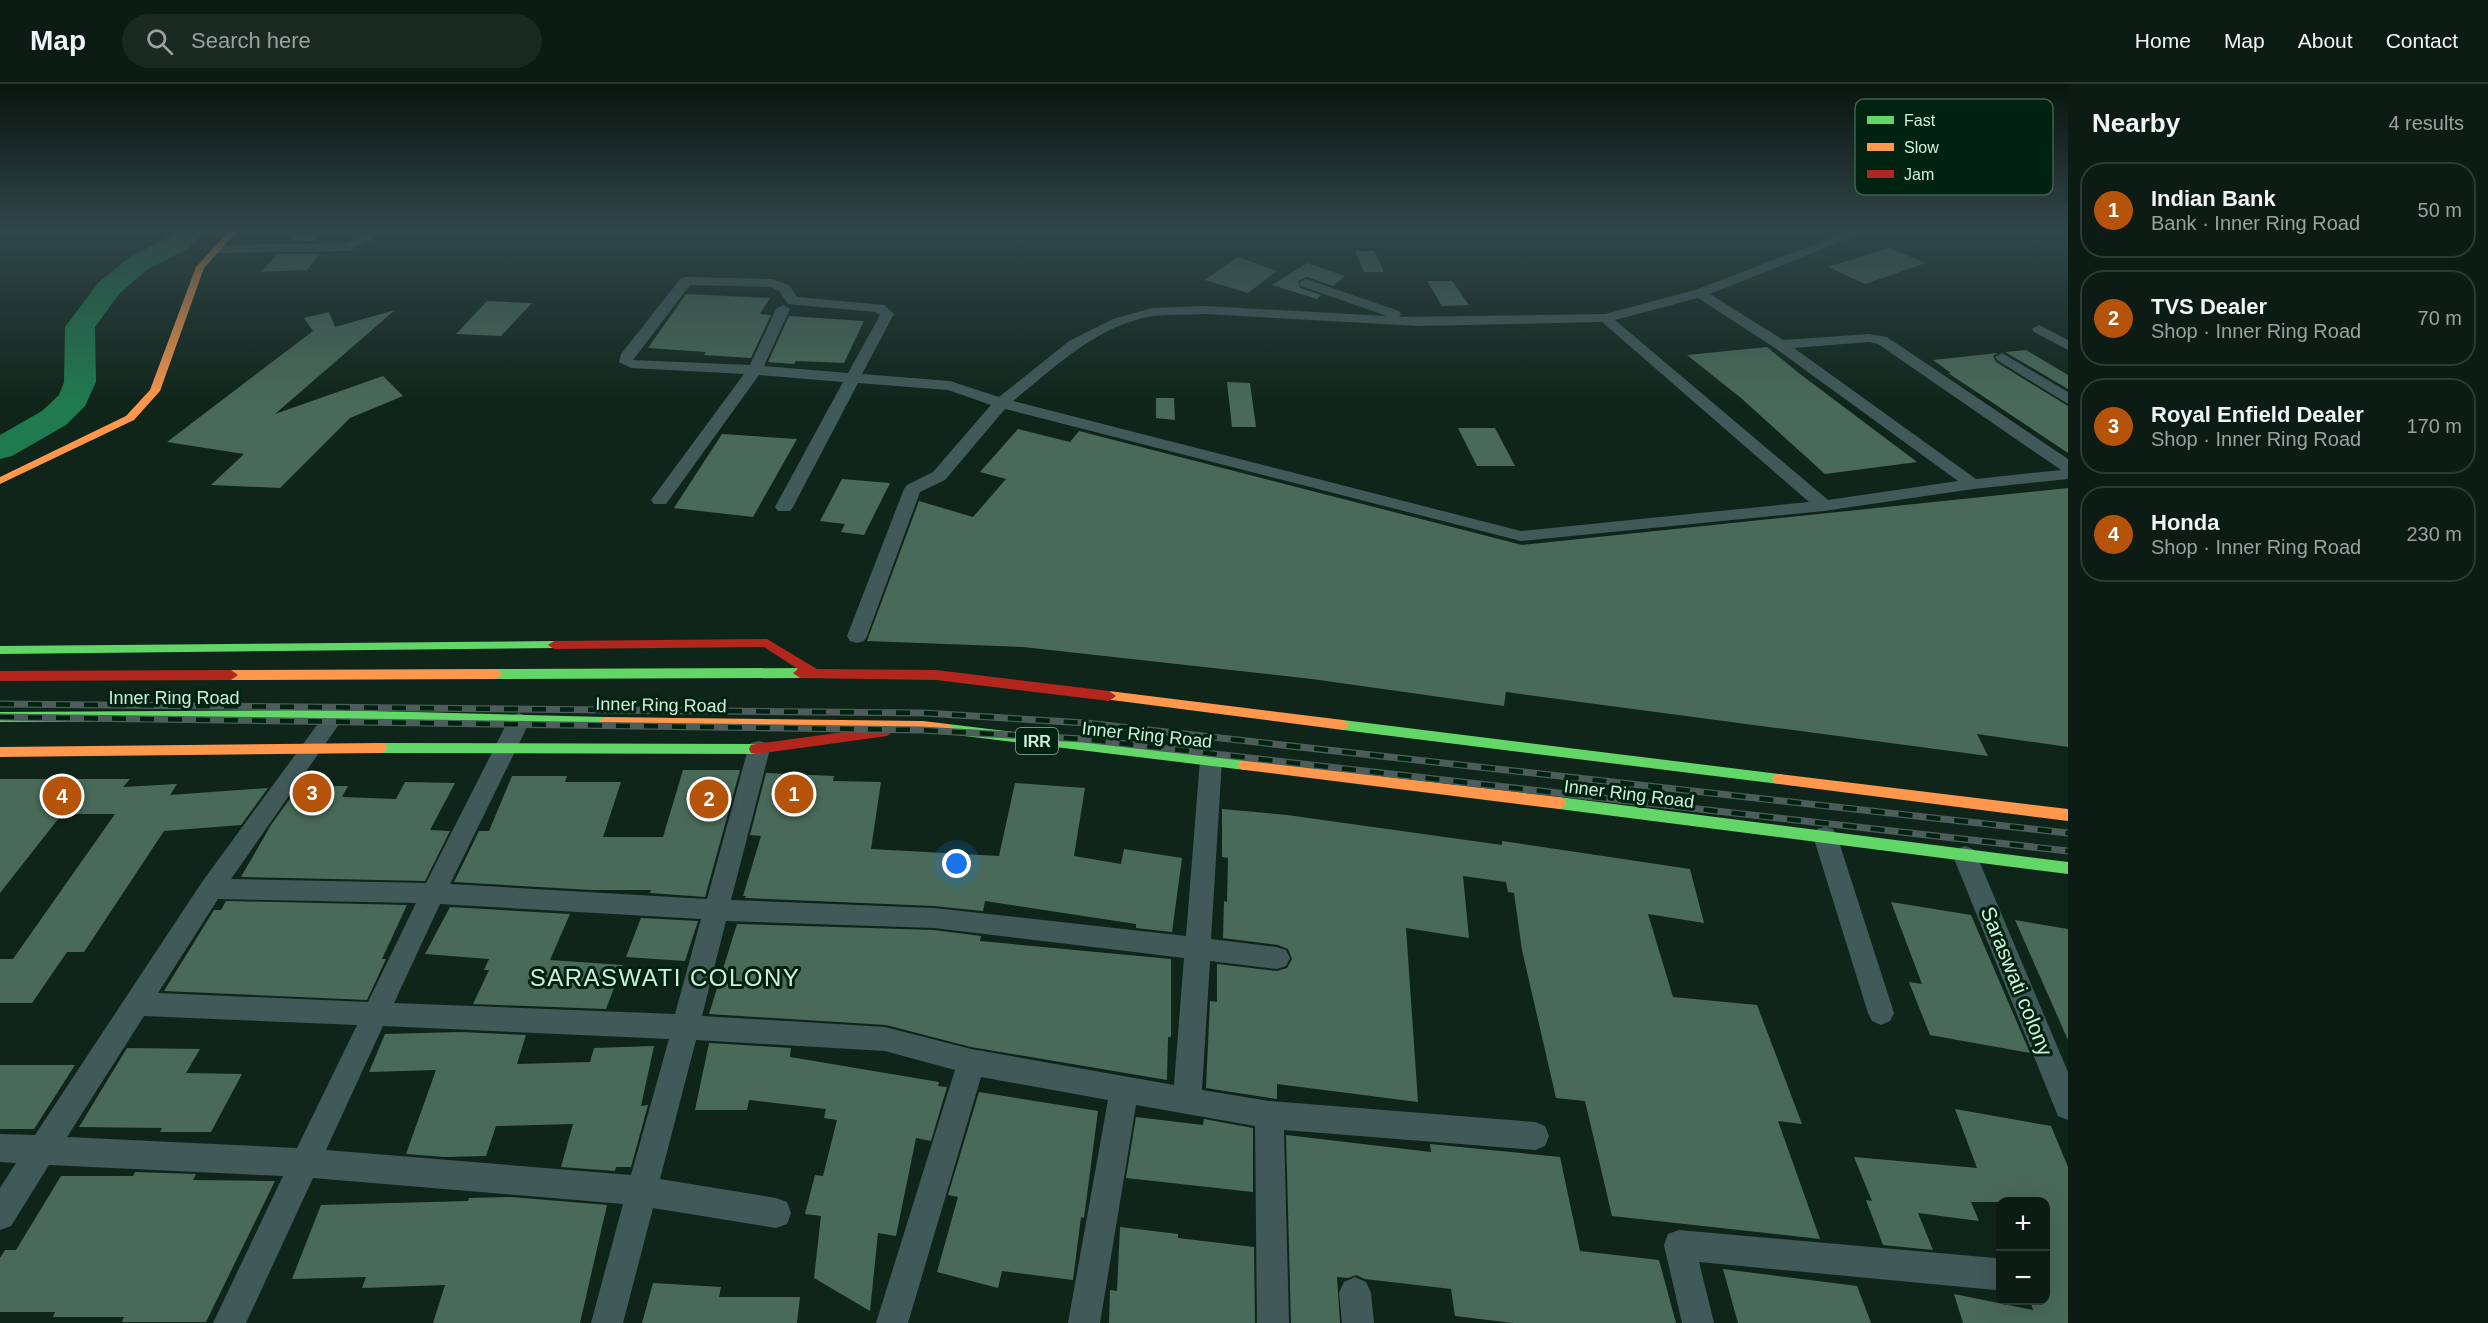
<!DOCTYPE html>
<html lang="en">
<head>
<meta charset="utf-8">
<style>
  :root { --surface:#0c1c14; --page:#1a2922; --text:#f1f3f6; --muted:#9aa1a0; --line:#2c3a34; --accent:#b45309 }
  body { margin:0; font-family:Arial,sans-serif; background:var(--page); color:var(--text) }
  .controls { position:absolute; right:18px; bottom:18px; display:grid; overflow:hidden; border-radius:12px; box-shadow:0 6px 24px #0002 }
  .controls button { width:54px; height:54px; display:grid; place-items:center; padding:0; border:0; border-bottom:2px solid var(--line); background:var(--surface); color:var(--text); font:30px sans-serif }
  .you { position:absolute; left:957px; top:780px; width:21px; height:21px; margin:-15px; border:4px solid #fff; border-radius:50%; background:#1a73e8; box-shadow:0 0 0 9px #1a73e833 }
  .badge { display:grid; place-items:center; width:39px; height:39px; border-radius:50%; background:var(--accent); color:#fff; font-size:20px; font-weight:700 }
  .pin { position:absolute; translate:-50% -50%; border:3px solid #fff; box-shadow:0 2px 6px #0006 }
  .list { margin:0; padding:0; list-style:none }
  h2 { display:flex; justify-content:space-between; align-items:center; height:78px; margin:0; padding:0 24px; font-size:26px }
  h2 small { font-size:20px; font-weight:400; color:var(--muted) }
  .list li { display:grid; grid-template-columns:39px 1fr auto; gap:18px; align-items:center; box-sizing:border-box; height:96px; margin:0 12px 12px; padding:0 12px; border:2px solid var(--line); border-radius:24px }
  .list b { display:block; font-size:22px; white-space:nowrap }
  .list p { margin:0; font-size:20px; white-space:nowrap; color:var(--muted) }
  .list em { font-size:20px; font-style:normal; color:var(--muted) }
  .icon { flex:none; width:33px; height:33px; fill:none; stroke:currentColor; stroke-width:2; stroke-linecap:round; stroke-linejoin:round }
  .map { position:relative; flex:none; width:2068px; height:1239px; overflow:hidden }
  header { display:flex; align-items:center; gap:36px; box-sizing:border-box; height:84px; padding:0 30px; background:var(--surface); border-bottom:2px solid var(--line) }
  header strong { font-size:28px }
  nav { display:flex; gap:33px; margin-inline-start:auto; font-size:21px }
  .search { width:420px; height:54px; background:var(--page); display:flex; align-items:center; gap:15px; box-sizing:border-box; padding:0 21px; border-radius:33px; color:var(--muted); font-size:22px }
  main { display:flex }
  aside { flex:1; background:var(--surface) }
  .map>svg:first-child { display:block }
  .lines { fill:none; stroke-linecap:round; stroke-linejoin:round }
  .river { fill:#1f7a4f; fill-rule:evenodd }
  .building { fill:#496a59 }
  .street { fill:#425959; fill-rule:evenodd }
  .fast { fill:#63d668; fill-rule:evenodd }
  .slow { fill:#ff974d; fill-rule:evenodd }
  .jam { fill:#b3261e; fill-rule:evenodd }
  .rail-casing { stroke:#4c5d5b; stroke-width:7 }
  .rail { stroke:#002311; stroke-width:4.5; stroke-dasharray:14; stroke-linecap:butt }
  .labels { text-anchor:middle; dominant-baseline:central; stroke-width:6; stroke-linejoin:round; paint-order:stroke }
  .shield { fill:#002311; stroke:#90b29e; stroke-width:1.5 }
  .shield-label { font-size:16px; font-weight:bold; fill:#ceefda }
  .street-label { font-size:18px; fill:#ceefda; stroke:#002311 }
  .near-street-label { font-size:21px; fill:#ceefda; stroke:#002311 }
  .near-neighbourhood-label { font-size:24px; letter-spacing:1.5px; fill:#ceefda; stroke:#002311 }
  .key { fill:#002311; stroke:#3e604d; stroke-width:1.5 }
  .key-label { font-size:16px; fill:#ceefda }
</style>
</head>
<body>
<header>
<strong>Map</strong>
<div class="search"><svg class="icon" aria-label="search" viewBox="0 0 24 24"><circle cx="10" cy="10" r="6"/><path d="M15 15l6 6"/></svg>Search here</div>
<nav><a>Home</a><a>Map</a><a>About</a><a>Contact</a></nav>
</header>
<main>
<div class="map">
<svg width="2068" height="1239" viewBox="0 0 2068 1239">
  <rect width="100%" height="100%" fill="#10251a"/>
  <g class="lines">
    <!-- river -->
    <path class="river" d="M179,145H208L187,165L148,185L119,210L95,243L96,298L85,322L66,341L12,372L0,375V351L42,327L59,311L64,298L65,243L99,198L130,173L169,153Z"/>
  </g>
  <!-- building -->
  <g class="building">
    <path d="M301,145H323L313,157L289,158Z"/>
    <path d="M1889,164L1926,179L1865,200L1828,183Z"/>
    <path d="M1355,167H1374L1384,188H1364Z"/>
    <path d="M277,170H320L307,186L261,188Z"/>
    <path d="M1238,173L1277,187L1248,209L1205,196Z"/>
    <path d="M1307,179L1345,192L1333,202L1307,193L1298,197L1300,204L1321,211L1317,215L1272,201Z"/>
    <path d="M1427,197H1452L1469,221L1442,222Z"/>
    <path d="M686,210L770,214L760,230L771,231L751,274L704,271L706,268L648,264Z"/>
    <path d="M487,217L532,219L501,252L456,250Z"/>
    <path d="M395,226L275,330L383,292L403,312L350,334L280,404L211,401L244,370L167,358L313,247L304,234L329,228L335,243Z"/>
    <path d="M789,232L864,237L844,279L796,277L794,280L768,278Z"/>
    <path d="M1767,263L1800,290L1917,378L1825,390L1741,314L1687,271Z"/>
    <path d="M2026,266L2068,291V305L2005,268Z"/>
    <path d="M1998,269L1993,272L1996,278L2068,322V369L1948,289H1951L1933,276Z"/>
    <path d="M1227,298L1250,299L1256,343H1232Z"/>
    <path d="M1156,314H1174L1175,336L1156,334Z"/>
    <path d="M1458,344H1495L1515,382H1477Z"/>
    <path d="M1018,345L1070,358L1079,347L1522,461L2068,404V663L1977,650L1988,672L1506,608L1504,622L1312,595L1023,563L867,557L919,417L973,433L1006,395L980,388Z"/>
    <path d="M722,350L797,355L753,433L674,424Z"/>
    <path d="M842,395L890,399L864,451L841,448L845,440L820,437Z"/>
    <path d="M683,686H740L705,813L650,809L651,806H592L454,798L479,747H489L512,692H567L565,698H621L603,753H663Z"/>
    <path d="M766,689L834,692L833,697L881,698L871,765L999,772L1015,699L1085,704L1074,772L1121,780L1124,765L1182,774L1172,848L1136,844V840L985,817L983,827L934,822L745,814L746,812H743L761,752L750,751Z"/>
    <path d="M0,695H130L123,703L177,700L170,711L268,704L241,741L164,747L84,868H67L32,919H0V875H13L115,730H62L0,809Z"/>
    <path d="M405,698L455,699L430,746L450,747L425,797L241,793L271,741L299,702H348L342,713L396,715Z"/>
    <path d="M1222,725L1287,731L1502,761V757L1690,785L1704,839L1648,830L1673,913L1757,921L1802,1040L1778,1037L1820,1155L1612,1132L1585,1017L1556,1014L1522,866L1514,809L1508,808L1506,798L1463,792L1469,854L1406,844L1418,1018L1277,1000V1015L1206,1004L1210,917L1217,918V880L1277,887L1287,884L1292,875L1288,865L1278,861L1223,854L1224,817L1227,818L1228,774L1222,773Z"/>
    <path d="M226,817L407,821L382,875H386L367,916L164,907L214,826H221Z"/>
    <path d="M1891,818L1971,831L2030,969L1930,951L1909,898L1922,900Z"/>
    <path d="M450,823L570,830L550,876L623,881L606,925L473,920L489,886H484L489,875L425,870Z"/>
    <path d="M641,834L698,837L685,877L626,873Z"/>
    <path d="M2015,836L2068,845V956Z"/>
    <path d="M737,840L934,846L981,852L980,857L1171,875V953H1168L1167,996L971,963L886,941L709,930Z"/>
    <path d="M460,948L526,951L517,980L590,978L594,964L654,962L641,1022L648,1021L631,1083H616L615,1087L561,1083L573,1040L496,1042L486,1072L445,1073L406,1070L436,986L369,988L385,950Z"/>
    <path d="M709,959L791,964L790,973L939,998L938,1002L947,1003L931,1057L916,1054L896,1152L878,1149L870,1227L814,1194L821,1132L805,1130L815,1091L823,1092L837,1036L824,1034L826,1025L749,1016L747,1026H695Z"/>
    <path d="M127,964L200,965L186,989L242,990L211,1048H160L162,1044L79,1043Z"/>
    <path d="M0,981H75L34,1045H0Z"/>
    <path d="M979,1008L1098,1027L1084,1134L1081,1133L1073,1196L1002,1187L998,1204L937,1188L958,1113L948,1111Z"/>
    <path d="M1955,1025L2051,1042L2068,1083V1239H1963L1954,1210L2033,1226L2030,1216H2046V1118H1971L1979,1137L1918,1129L1933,1166L1883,1161L1866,1116L1872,1117L1854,1073L1977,1084Z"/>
    <path d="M1136,1033L1203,1041L1204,1035L1253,1044V1108L1126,1094Z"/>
    <path d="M1286,1051L1431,1068L1430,1060L1560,1073L1580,1167L1659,1176L1676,1239H1513L1455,1232L1451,1205L1365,1195L1356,1191L1348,1194L1337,1193L1340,1239H1291Z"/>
    <path d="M135,1088L196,1090L193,1096L275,1097L206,1238H122L124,1233H53L55,1228H0V1174L5,1166H16L61,1092H133Z"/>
    <path d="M511,1113L607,1121L580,1239H433L445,1201L362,1204L366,1193L292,1195L321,1121L468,1117L469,1114Z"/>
    <path d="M1120,1143L1178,1150V1154L1254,1163L1255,1239H1109L1110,1206L1117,1207Z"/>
    <path d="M1723,1185L1857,1202L1871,1239H1738Z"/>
    <path d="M653,1199L721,1203L719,1213H800L797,1239H642Z"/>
  </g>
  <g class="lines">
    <!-- street -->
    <g class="street">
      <path d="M375,145H390L349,167L216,169L210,165L216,161L347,159Z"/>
      <path d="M1855,145H1872L1710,210L1783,256L1869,250L1887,253L2068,375V395L1973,405L1824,427L1521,457L1005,325L945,396L920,408L867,552L864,557L857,559L850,557L847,552L904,405L907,401L933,388L991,321L948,306L858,299L793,423L790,427H778L775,423L843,298L759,291L666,420H654L651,416L744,290L631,284L619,278L621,270L681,194L686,193L772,195L789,201L797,213L884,221L894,230L862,290L950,297L999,313L1069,257L1113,235L1152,224L1205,222L1387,232L1301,202L1299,199L1306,195L1399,227L1401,230L1399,233L1605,230L1695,206ZM690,201L770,203L779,207L788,220L875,228L880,231L848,289L764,282L790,225L783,221L776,225L750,281L633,276ZM1698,214L1775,264L1958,397L1828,416L1615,236ZM1205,230L1418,242L1602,238L1809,418L1521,447L1013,317C1054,284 1098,240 1154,232C1171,230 1188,231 1205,230ZM1869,258L1878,260L2061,386L1976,395L1794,264Z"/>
      <path d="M2039,241L2068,256V266L2034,248L2032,245Z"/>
      <path d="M2002,269L2068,308V320L1997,276L1995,273Z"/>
      <path d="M335,623L342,626L346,631L342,636L231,795L426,799L508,637L511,632L519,629L527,632L530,637L450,800L707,815L748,665L751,659L759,657L767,659L770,665L731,816L934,824L1186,852L1200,676L1203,670L1211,668L1219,670L1222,676L1211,855L1277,863L1286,866L1290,874L1286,882L1277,885L1210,877L1202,1006L1269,1017L1535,1038L1545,1042L1549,1052L1545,1062L1535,1066L1284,1046L1289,1239H1257L1255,1042L1136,1021L1100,1239H1068L1108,1016L981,993L908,1239H876L955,986L885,967L696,956L660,1095L776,1114L787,1118L791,1129L787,1140L776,1144L653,1124L623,1239H591L623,1120L313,1094L246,1239H213L283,1092L49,1081L11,1142L0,1146V1104L16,1079L0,1078V1050L35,1051L202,798L328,626ZM218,815L416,819L368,918L158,909ZM440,820L701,835L675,930L394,919ZM726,837L934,844L1184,874L1174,1001L971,965L885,943L702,932ZM144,932L357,941L297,1064L67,1053ZM383,942L669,955L631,1091L326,1066Z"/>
      <path d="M1825,743L1833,745L1837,752L1894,929L1890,937L1881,941L1872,937L1868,929L1813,752L1817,745Z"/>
      <path d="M1965,762L1973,765L1977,772L2068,988V1036L2058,1032L1953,772L1957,765Z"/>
      <path d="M1679,1146L1995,1174L2000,1177V1203L1995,1206L1699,1178L1714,1239H1682L1664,1161L1668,1150Z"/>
      <path d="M1355,1193L1366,1198L1371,1209L1374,1239H1342L1339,1209L1344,1198Z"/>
    </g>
    <!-- fast -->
    <g class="fast">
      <path d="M554,557L559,558L560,561L559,564L0,570V562Z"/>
      <path d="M800,584L807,589L800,594L496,595L489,590L496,585Z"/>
      <path d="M335,626L605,633L612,638L605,643L335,636L0,638V628Z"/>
      <path d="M1343,636L1779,690L1784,691L1786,695L1784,699L1779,700L1343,646L1336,641Z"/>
      <path d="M948,640L1245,676L1250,677L1252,681L1250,685L1245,686L948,650L941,645Z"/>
      <path d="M380,659L756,660L761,661L763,665L761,669L756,670L380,669L375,668L373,664L375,660Z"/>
      <path d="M1559,713L2068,778V790L1559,725L1554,723L1552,719L1554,715Z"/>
    </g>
    <!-- slow -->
    <g class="slow">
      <path d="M231,145H239L204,184L160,307L134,336L0,400V393L126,332L150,306L196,183Z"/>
      <path d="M496,585L503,590L496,595L231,596L224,591L231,586Z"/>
      <path d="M1109,607L1343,636L1350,641L1343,646L1104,615L1102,612L1104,609Z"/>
      <path d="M605,633L923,637L948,640L955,645L948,650L923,647L605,643L598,638Z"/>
      <path d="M380,659L385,660L387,664L385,668L380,669L0,673V663Z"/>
      <path d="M1245,676L1559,713L1564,715L1566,719L1564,723L1559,725L1245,686L1240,685L1238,681L1240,677Z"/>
      <path d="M1779,690L2068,725V737L1779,700L1774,699L1772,695L1774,691Z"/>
    </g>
    <!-- jam -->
    <g class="jam">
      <path d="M767,555L817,585L936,586L1109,607L1116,612L1109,617L936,596L800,594L793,589L798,585L764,563L554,565L548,561L554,557Z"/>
      <path d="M231,586L238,591L231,596L0,597V587Z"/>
      <path d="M887,642L894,647L887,652L756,670L751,669L749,665L751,661L756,660Z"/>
    </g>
    <!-- rail casing -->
    <g class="rail-casing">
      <g id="rail">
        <path d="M0,620L924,629L1086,639L2068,749"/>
        <path d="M0,633L921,646L1083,655L2068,767"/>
      </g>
    </g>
    <!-- rail -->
    <use href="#rail" class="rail"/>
  </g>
  <!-- sky -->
  <linearGradient id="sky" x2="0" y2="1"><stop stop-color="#09140e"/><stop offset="0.46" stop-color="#314649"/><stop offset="1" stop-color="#314649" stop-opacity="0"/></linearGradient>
  <rect width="2068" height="318" fill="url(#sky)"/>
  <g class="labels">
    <!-- shield labels -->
    <rect class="shield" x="1016" y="644" width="42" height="26" rx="4.5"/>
    <g class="shield-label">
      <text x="1037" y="657">IRR</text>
    </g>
    <!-- street labels -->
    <g class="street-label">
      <text x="174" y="614">Inner Ring Road</text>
      <text transform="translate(661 621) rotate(1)">Inner Ring Road</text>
      <text transform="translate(1147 651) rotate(6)">Inner Ring Road</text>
      <text transform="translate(1629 710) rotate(7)">Inner Ring Road</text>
    </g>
    <!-- near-street labels -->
    <g class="near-street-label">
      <text transform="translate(2017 897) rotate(68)">Saraswati colony</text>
    </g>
    <!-- near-neighbourhood labels -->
    <g class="near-neighbourhood-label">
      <text x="665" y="893">SARASWATI COLONY</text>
    </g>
  </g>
  <!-- legend -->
  <rect x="1855" y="15" width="198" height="96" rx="9" class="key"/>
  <rect x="1867" y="32" width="27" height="8" fill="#63d668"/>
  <rect x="1867" y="59" width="27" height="8" fill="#ff974d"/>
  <rect x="1867" y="86" width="27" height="8" fill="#b3261e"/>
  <g class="key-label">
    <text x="1904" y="42">Fast</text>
    <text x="1904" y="69">Slow</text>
    <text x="1904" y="96">Jam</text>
  </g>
</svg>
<div class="controls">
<button>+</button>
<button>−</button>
</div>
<div class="you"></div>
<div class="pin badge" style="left:794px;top:710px">1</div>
<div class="pin badge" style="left:709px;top:715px">2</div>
<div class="pin badge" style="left:312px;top:709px">3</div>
<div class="pin badge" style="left:62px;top:712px">4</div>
</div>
<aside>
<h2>Nearby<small>4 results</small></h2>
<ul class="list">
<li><span class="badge">1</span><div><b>Indian Bank</b><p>Bank · Inner Ring Road</p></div><em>50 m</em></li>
<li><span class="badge">2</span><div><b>TVS Dealer</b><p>Shop · Inner Ring Road</p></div><em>70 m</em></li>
<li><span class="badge">3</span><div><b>Royal Enfield Dealer</b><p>Shop · Inner Ring Road</p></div><em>170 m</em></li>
<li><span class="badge">4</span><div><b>Honda</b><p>Shop · Inner Ring Road</p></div><em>230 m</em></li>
</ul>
</aside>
</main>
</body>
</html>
